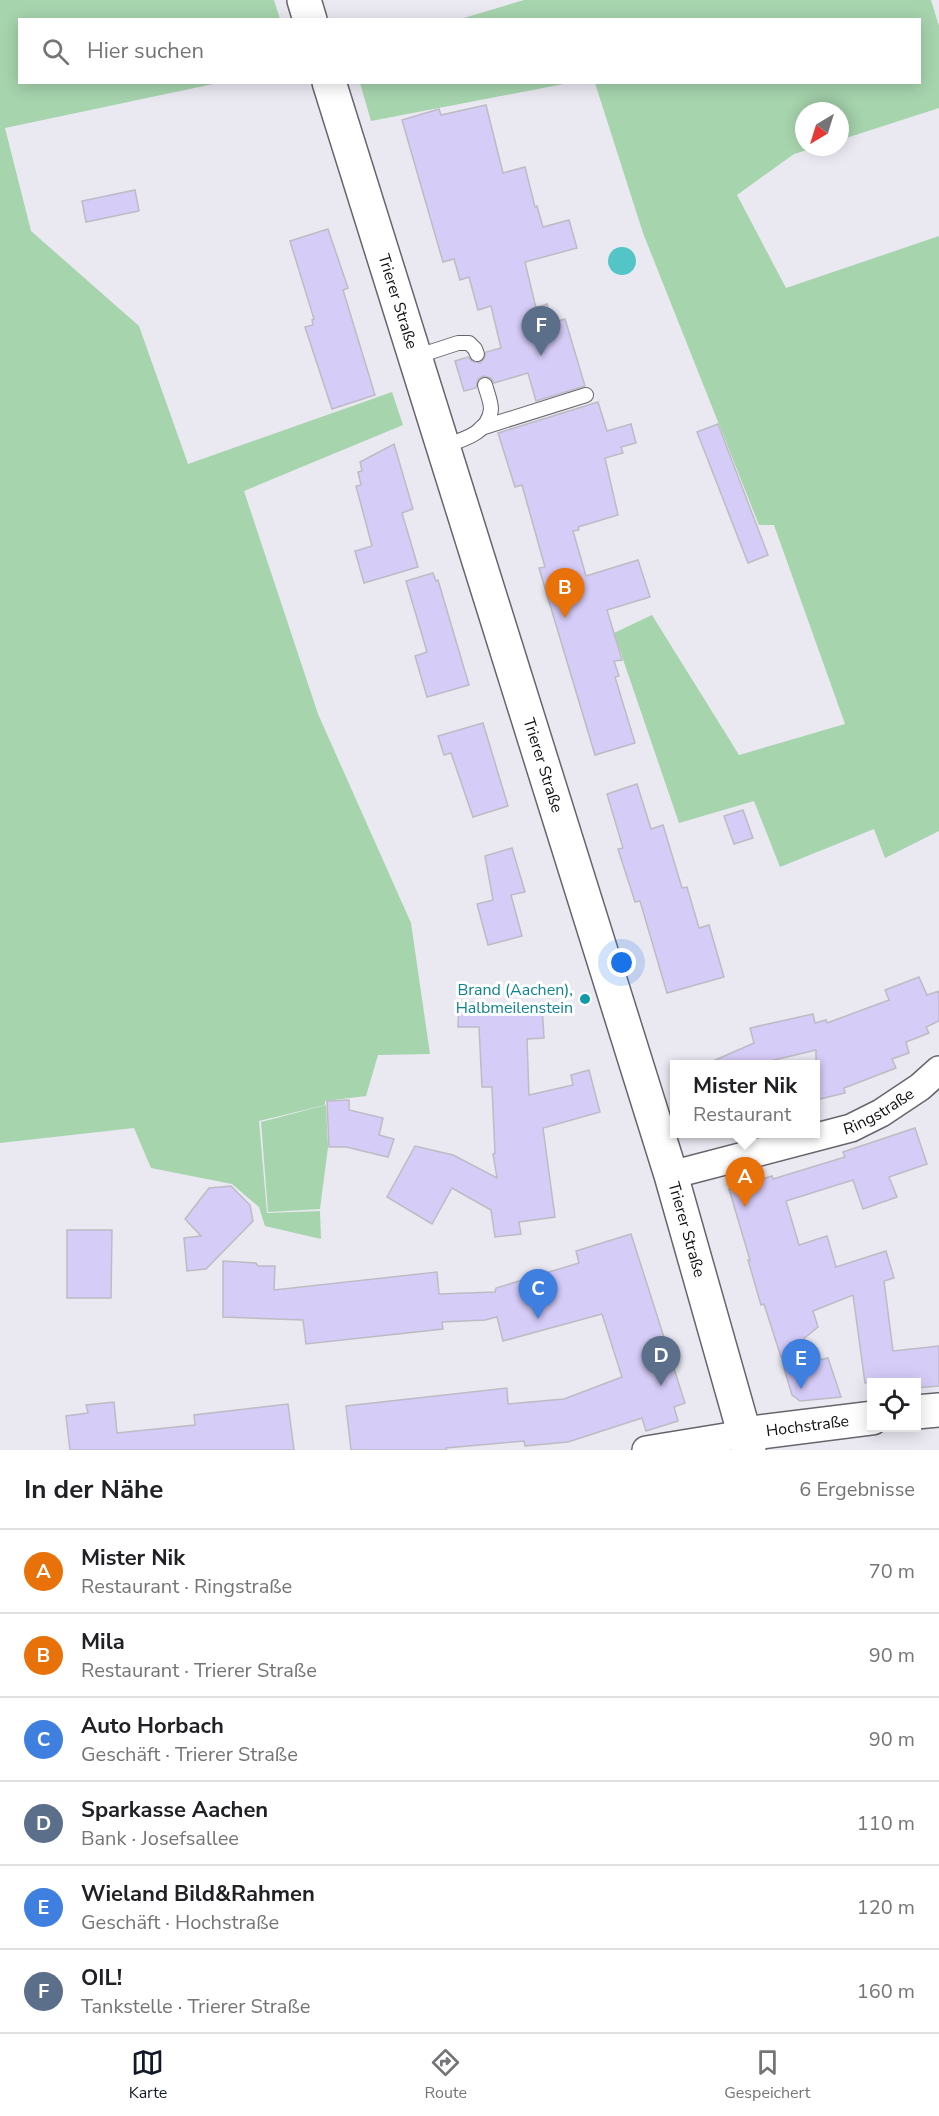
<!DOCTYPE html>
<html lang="de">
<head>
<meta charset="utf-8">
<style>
  :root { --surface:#fff; --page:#f6f6f6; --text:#202124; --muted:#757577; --line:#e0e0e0; --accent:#111827 }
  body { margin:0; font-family:"Nunito Sans",sans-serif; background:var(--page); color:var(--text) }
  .controls { position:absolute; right:18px; bottom:18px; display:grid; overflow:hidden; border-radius:0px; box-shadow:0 3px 15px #0003 }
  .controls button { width:54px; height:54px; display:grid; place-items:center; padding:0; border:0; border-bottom:2px solid var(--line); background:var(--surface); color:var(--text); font:30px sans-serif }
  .compass { position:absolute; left:795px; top:102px; width:54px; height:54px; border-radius:50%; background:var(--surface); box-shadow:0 3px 15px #0003; rotate:218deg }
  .you { position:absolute; left:622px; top:963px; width:21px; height:21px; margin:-15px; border:4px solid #fff; border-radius:50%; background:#1a73e8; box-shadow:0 0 0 9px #1a73e833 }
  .badge { display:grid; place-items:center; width:39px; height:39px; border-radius:50%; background:var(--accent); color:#fff; font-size:20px; font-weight:700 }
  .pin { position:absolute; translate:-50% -50px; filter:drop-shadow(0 2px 3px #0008) }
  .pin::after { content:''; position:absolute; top:32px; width:21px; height:18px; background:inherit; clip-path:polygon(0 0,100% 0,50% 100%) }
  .popup { position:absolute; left:670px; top:1060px; width:150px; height:78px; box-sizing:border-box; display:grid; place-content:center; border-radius:0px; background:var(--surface); filter:drop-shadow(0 2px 4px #0005); font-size:20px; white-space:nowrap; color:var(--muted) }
  .popup b { font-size:22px; color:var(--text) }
  .popup::after { content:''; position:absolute; left:50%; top:100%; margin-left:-12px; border:12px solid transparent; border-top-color:var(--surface) }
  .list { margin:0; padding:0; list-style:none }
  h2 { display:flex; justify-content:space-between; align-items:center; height:78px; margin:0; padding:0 24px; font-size:26px }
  h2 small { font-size:20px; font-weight:400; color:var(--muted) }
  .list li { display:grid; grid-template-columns:39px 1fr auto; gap:18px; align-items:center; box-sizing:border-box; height:84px; padding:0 24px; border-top:2px solid var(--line) }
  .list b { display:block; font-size:22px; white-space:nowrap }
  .list p { margin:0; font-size:20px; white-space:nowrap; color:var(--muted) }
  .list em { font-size:20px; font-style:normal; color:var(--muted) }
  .icon { flex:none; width:33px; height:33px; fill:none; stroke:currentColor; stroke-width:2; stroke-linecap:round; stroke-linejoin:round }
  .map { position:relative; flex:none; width:939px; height:1450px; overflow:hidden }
  .search { position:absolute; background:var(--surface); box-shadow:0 3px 15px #0003; left:18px; right:18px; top:18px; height:66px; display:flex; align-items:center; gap:15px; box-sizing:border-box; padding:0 21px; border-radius:0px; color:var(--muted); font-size:22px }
  .sheet { height:582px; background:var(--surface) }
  nav { display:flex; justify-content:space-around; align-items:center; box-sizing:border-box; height:84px; border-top:2px solid var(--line); background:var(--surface); font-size:16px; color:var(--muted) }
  nav a { display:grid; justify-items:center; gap:3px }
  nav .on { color:var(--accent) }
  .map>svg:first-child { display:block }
  .green { fill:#a6d4ad }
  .water { fill:#54c5c6 }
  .building { fill:#d6ccf8; stroke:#bdbbc3; stroke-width:1.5 }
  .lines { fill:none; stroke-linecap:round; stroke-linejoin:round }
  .service-casing { stroke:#67656c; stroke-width:16 }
  .minor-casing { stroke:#67656c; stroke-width:30 }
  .tertiary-casing { stroke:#67656c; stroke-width:36 }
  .secondary-casing { stroke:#67656c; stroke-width:36 }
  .service { stroke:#fff; stroke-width:14 }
  .minor { stroke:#fff; stroke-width:27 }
  .tertiary { stroke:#fff; stroke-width:33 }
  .secondary { stroke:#fff; stroke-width:33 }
  .culture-dot { fill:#0f9aa8; stroke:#fff; stroke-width:2 }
  .labels { text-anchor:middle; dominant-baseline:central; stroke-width:6; stroke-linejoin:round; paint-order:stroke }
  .street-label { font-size:16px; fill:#0f0e11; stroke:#fff }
  .culture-label { font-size:16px; fill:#0d838f; stroke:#fff; text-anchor:end }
</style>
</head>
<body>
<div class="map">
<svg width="939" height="1450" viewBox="0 0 939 1450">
  <rect width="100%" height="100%" fill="#eae8f1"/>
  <!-- green -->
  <g class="green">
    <path d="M0,0H274L280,19L20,20V82L218,83L5,128L31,231L139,326L188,464L392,392L403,425L244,491L318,714L411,923L430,1054L378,1055L366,1096L325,1101V1105L259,1121L267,1213L320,1211L321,1239L265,1226L259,1207L232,1184L151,1168L134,1128L0,1143Z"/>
    <path d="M524,0H931L939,26V108L840,140V111H804V147H817L794,154L737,195L786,288L939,236V831L885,858L874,829L780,867L754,801L679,823L614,633L652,615L739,755L845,724L774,525H759L643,233L595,83L920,82V20H457Z"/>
    <path d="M360,83V82L569,83L371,121Z"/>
    <path d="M326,1105L328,1147L320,1209L268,1212L261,1122Z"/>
  </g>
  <!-- water -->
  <circle class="water" cx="622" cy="261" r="14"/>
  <!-- building -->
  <g class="building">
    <path d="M486,105L503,173L525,167L535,207L537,206L543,227L569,220L577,248L525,262L536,308L547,304L552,323L565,319L585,386L536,401L528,373L494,383L491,378L483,376L478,379L476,388L464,391L455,361L468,357L472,361L480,363L484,359L486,352L501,348L491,306L478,310L469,277L460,280L454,259L443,262L402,120L439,109L441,115Z"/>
    <path d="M135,190L139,211L86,222L82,201Z"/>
    <path d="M328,229L348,288L343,290L375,395L332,409L305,327L313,325L312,320L314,319L290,241Z"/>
    <path d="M598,402L607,431L631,424L636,443L621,447L623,453L605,458L618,515L578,527L579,530L573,531L586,576L638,560L650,597L607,610L622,660L614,661L619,676L615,677L635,743L595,755L539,568L545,567L522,485L515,487L498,433Z"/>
    <path d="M718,424L768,555L748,563L697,432Z"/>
    <path d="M394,444L413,509L402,513L418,567L364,583L355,551L372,546L356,486L361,485L358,472L362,471L360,462Z"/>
    <path d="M433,573L436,581L438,580L469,685L427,697L415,656L427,652L406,581Z"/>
    <path d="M483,723L508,806L473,817L451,753L444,755L438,736Z"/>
    <path d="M637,784L651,829L663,825L682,888L687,887L699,928L709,925L724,977L667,993L640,901L635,902L618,849L623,848L607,794Z"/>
    <path d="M743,810L753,838L734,844L724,816Z"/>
    <path d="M512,848L525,892L511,895L522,936L488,945L477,904L493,900L485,856Z"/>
    <path d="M919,977L927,995L939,991V1021L926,1027L929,1033L906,1042L909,1053L892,1059L896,1068L844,1088L845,1093L816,1100V1050L754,1065H704L754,1043L750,1028L813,1014L815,1023L826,1020L827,1023L889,1000L885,990Z"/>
    <path d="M459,1002L542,1005L544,1038L527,1039L529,1095L573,1085L571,1075L589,1070L600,1112L543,1128L555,1217L519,1222L521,1234L495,1237L491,1210L452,1188L432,1224L387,1197L415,1146L453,1155L497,1178L493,1154L495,1153L492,1087H482L479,1027H458Z"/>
    <path d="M349,1100V1110L383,1118L379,1135L394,1139L388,1157L346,1147H329L327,1101Z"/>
    <path d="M915,1128L927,1164L889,1177L897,1197L863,1209L853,1180L786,1201L799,1245L827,1236L836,1267L886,1251L894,1278L884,1281L893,1351L939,1346V1386L916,1388V1383H865L853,1295L813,1311L818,1327L781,1357L764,1304L761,1305L748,1260H750L729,1189L772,1176L773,1179L845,1157L843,1152Z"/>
    <path d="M231,1186L250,1205L253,1221L206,1269L187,1271L184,1238L201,1236L185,1219L209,1188Z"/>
    <path d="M67,1230H112L111,1298H67Z"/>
    <path d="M631,1234L685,1403L674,1407L678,1421L646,1431L642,1418L568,1442L525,1446L524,1441L446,1448V1450H351L346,1406L507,1388L508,1404L564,1399L622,1377L602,1314L503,1341L497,1317L485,1320L442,1322L443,1329L306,1344L303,1320L223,1317V1261L256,1263L258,1266H275L274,1290L437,1272L439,1294L495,1292L496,1288L579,1263L576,1251Z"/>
    <path d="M828,1358L841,1397L800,1401L792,1395L784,1368Z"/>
    <path d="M114,1402L117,1433L195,1425L194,1415L288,1404L294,1450H70L66,1416L88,1413L86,1405Z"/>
  </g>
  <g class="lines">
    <!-- service casing -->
    <g class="service-casing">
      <g id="service">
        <path d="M415,357L458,343H469L475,349L477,354"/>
        <path d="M481,428L586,395"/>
        <path d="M444,446C462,440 489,433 491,409C491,402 487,392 485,385"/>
      </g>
    </g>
    <!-- minor casing -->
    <g class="minor-casing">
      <g id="minor">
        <path id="s1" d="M671,1175L851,1128L881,1113L920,1087L939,1070"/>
        <path d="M646,1450L744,1434"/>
      </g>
    </g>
    <!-- tertiary casing -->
    <g class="tertiary-casing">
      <g id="tertiary">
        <path d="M916,1412L939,1410"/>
        <path id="s2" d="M744,1434L872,1418"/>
      </g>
    </g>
    <!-- secondary casing -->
    <g class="secondary-casing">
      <g id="secondary">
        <path d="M304,0L310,20"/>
        <path id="s3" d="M329,82L671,1175L749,1450"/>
      </g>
    </g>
    <!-- service -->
    <use href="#service" class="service"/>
    <!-- minor -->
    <use href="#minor" class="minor"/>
    <!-- tertiary -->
    <use href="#tertiary" class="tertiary"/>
    <!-- secondary -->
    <use href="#secondary" class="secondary"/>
  </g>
  <!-- markers -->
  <circle class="culture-dot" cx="585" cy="999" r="6"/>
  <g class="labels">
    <!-- street labels -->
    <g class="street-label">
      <text stroke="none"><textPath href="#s3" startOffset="230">Trierer Straße</textPath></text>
      <text stroke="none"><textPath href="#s3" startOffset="716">Trierer Straße</textPath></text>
      <text stroke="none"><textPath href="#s1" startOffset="218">Ringstraße</textPath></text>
      <text stroke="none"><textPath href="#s3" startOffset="1202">Trierer Straße</textPath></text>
      <text stroke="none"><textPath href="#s2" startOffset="64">Hochstraße</textPath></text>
    </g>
    <!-- culture labels -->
    <g class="culture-label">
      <text x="573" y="990">Brand (Aachen),<tspan x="573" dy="18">Halbmeilenstein</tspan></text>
    </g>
  </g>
</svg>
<div class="controls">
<button><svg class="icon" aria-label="locate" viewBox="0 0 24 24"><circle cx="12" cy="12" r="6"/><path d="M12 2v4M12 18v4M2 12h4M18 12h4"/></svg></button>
</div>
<svg class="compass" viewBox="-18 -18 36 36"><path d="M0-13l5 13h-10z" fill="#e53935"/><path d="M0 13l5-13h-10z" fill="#757577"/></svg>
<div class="you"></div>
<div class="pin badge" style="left:745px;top:1207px;background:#e8710a">A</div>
<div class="popup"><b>Mister Nik</b>Restaurant</div>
<div class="pin badge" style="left:565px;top:618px;background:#e8710a">B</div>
<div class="pin badge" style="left:538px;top:1319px;background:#3f7fe0">C</div>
<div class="pin badge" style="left:661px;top:1386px;background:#5c6f8a">D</div>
<div class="pin badge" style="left:801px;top:1389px;background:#3f7fe0">E</div>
<div class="pin badge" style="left:541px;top:356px;background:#5c6f8a">F</div>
<div class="search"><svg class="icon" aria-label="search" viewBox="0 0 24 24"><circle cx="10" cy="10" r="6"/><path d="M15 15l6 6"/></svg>Hier suchen</div>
</div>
<section class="sheet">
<h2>In der Nähe<small>6 Ergebnisse</small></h2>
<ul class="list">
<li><span class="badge" style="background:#e8710a">A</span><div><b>Mister Nik</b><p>Restaurant · Ringstraße</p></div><em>70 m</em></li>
<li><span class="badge" style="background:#e8710a">B</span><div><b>Mila</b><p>Restaurant · Trierer Straße</p></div><em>90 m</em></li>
<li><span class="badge" style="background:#3f7fe0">C</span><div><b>Auto Horbach</b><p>Geschäft · Trierer Straße</p></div><em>90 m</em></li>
<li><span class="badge" style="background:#5c6f8a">D</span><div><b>Sparkasse Aachen</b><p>Bank · Josefsallee</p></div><em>110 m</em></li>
<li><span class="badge" style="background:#3f7fe0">E</span><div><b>Wieland Bild&amp;Rahmen</b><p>Geschäft · Hochstraße</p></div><em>120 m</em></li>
<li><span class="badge" style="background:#5c6f8a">F</span><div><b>OIL!</b><p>Tankstelle · Trierer Straße</p></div><em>160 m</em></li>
</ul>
</section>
<nav>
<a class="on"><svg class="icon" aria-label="map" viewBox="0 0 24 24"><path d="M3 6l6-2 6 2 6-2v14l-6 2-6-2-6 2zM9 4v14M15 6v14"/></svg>Karte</a>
<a><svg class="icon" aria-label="directions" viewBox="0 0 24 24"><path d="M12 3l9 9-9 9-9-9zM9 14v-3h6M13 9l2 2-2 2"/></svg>Route</a>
<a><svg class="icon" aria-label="saved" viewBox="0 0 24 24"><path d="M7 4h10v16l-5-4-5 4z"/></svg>Gespeichert</a>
</nav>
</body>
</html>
